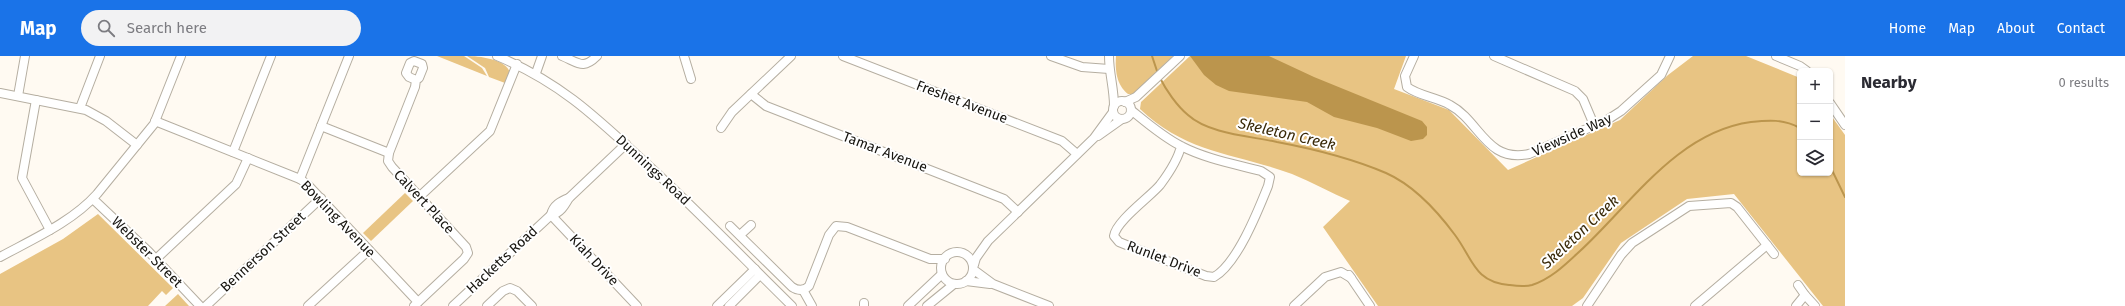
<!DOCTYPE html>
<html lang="en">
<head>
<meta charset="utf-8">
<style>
  :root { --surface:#fff; --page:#f2f2f3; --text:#2b2b33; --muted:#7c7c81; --line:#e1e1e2; --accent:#1a73e8 }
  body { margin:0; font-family:"Fira Sans",sans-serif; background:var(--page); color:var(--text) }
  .controls { position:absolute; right:12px; top:12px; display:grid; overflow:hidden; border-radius:6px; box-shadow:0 1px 3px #0004 }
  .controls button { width:36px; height:36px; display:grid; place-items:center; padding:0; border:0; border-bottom:1px solid var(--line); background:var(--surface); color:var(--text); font:20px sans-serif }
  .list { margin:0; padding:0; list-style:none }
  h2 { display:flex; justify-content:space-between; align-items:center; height:52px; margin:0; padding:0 16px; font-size:17px }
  h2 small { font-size:13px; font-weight:400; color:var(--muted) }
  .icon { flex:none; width:22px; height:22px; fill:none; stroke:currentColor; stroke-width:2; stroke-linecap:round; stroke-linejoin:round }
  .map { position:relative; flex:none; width:1845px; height:250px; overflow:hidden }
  header { display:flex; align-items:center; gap:24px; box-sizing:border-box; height:56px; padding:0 20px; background:var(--accent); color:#fff }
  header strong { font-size:19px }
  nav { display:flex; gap:22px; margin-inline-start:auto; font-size:14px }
  .search { width:280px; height:36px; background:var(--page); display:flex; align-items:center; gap:10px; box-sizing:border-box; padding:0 14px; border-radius:22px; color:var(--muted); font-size:15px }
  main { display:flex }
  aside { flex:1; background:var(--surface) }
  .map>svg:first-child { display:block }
  .green { fill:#e8c483 }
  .water { fill:#bb954d }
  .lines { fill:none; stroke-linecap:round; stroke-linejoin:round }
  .stream { stroke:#bb954d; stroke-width:2 }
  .minor-casing { stroke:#b5aea1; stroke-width:10 }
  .minor { stroke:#fff; stroke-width:8 }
  .labels { text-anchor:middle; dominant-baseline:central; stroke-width:4; stroke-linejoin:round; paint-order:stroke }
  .street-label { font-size:14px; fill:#16140f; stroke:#fff }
  .water-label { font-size:15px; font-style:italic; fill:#392908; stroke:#fff }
</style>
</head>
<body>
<header>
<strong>Map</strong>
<div class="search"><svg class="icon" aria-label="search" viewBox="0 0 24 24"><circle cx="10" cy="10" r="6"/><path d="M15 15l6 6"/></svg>Search here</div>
<nav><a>Home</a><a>Map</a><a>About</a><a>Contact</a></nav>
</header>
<main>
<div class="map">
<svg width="1845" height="250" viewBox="0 0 1845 250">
  <rect width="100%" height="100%" fill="#fffaf2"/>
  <!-- green -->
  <g class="green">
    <path d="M437,0H464L482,12L487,20Z"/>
    <path d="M467,0C478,0 507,3 510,17L505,27L489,21L485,12Z"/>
    <path d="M1116,0H1173L1133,38H1128C1116,29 1115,13 1116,0Z"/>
    <path d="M1190,0H1406L1394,33L1449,54L1508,114L1620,64L1668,19L1693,0H1746L1800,22V117H1830V58L1845,79V250H1823L1734,138L1687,143L1621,187L1583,242L1572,250H1378L1323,171L1350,145C1331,137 1312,126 1292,118C1235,97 1187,98 1140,53L1141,46Z"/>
    <path d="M405,137L413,145L371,185L363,177Z"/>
    <path d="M98,158L173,232L166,239L162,235L148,250H0V218L63,183Z"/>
    <path d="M178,238L189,250H165Z"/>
  </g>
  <!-- water -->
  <path class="water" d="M1190,0H1269L1314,21L1422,65L1427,71V79L1423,83L1411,85L1377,72L1334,61L1307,46L1229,35L1216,29L1204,19Z"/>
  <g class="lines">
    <!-- stream -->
    <g class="stream">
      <path d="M1152,0L1158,18"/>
      <path d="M1160,22C1166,34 1177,50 1188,59C1209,78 1250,80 1277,86C1314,93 1351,102 1386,117C1413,129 1438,156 1455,179C1473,203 1474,226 1509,229C1517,230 1524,231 1532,229C1551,223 1566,208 1580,195C1631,148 1677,76 1751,66C1769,64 1783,63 1800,72"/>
      <path d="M1830,110L1845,141"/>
    </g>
    <!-- minor casing -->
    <g class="minor-casing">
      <g id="minor">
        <path d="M497,0C562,27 598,63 649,110C698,155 744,203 792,250"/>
        <path d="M562,0C579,7 583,14 597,0"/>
        <path d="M684,0L691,23"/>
        <path d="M843,0L1062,85L1077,98"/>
        <path d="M1051,0L1082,11L1109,13"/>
        <path d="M1109,0C1109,17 1114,32 1114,50"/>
        <path d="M1414,0L1405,20L1407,31C1419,40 1436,41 1450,49C1480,65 1486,107 1529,98L1607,64L1621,55L1661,19L1670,0"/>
        <path d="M1494,0L1575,35L1583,43L1594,69"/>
        <path d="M1776,0L1800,10L1807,15"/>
        <path d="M536,17L542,0"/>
        <path d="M0,37L86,54L106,65L137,89"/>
        <path d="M751,38L766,50L1004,143L1018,156"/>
        <path d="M18,40L25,0"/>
        <path d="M36,44L22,122L50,174"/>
        <circle cx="1122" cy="54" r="9"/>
        <path d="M1125,46L1136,41L1180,0"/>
        <path d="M1830,47L1845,69"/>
        <path d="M80,52L100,0"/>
        <path d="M1131,54C1147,67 1163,81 1181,90C1206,103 1235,108 1261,115L1270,121L1268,130C1258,155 1237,208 1214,221L1206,220L1129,190L1119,186L1114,180C1116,165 1150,141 1160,129C1169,117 1178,104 1181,90"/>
        <path d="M155,65L300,123L307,128L418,246"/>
        <path d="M321,70L389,97"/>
        <path d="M721,72L732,56L791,0"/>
        <path d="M1098,80L1122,63"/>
        <path d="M233,96L271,0"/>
        <path d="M300,123L349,0"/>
        <path d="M419,141L490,75L517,8"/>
        <path d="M93,143L149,196L200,250"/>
        <path d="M551,159L637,250"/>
        <path d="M551,159C553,149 561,145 569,142"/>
        <path d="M730,170L792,231C798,235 804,235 809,230L829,179L836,170L847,171L930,203H945"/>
        <path d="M740,179L751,169"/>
        <path d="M1767,189L1774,198"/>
        <circle cx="957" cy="212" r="16"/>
        <path d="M0,201C33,183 72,166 97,138L154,68L181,0"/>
        <path d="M156,203L236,128L248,102"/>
        <path d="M974,209L976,202L988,185L1094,82L1113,56"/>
        <path d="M974,214L993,228L1049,250"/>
        <path d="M1349,219L1370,250"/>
        <path d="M966,225L990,228"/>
        <path d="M1798,229L1805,239"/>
        <path d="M803,234L812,250"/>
        <path d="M206,250L321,142"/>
        <path d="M308,250L369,194"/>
        <path d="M414,250L464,203L468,197L466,191L392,111L388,105L389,97L415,31L416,24L419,22L423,12L422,8L414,5L410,7L406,17L409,21L416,24"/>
        <path d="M453,250L551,159C560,158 565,149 569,142L626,88"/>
        <path d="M487,250L503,235L510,232L517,235L532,250"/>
        <path d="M717,250L755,213"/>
        <path d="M729,250L760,219"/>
        <path d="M864,250V247"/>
        <path d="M908,250L942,218"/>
        <path d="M927,250L954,228"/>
        <path d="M1294,250L1325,221L1341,216L1351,222"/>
        <path d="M1587,250L1621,199L1632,187L1689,150L1731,147L1737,151L1767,189L1695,250"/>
        <path d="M1796,250L1805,239L1815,250"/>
      </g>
    </g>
    <!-- minor -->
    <use href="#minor" class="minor"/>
  </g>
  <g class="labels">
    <!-- street labels -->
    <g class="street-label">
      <text transform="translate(962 46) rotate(21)">Freshet Avenue</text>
      <text transform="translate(1572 79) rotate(-24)">Viewside Way</text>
      <text transform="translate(885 96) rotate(21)">Tamar Avenue</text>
      <text transform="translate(653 114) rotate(43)">Dunnings Road</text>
      <text transform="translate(424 146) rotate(47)">Calvert Place</text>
      <text transform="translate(338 163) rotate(46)">Bowling Avenue</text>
      <text transform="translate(147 196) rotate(45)">Webster Street</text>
      <text transform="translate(263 196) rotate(-43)">Bennerson Street</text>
      <text transform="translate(1164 203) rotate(21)">Runlet Drive</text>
      <text transform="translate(502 204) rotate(-43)">Hacketts Road</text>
      <text transform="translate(594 204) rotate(47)">Kiah Drive</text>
    </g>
    <!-- water labels -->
    <g class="water-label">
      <text transform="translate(1287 78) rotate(13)">Skeleton Creek</text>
      <text transform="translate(1580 176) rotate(-43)">Skeleton Creek</text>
    </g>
  </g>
</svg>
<div class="controls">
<button>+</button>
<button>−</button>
<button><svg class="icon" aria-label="layers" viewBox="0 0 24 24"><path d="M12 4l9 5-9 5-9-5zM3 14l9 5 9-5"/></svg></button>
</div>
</div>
<aside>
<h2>Nearby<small>0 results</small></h2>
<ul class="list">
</ul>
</aside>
</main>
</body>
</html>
